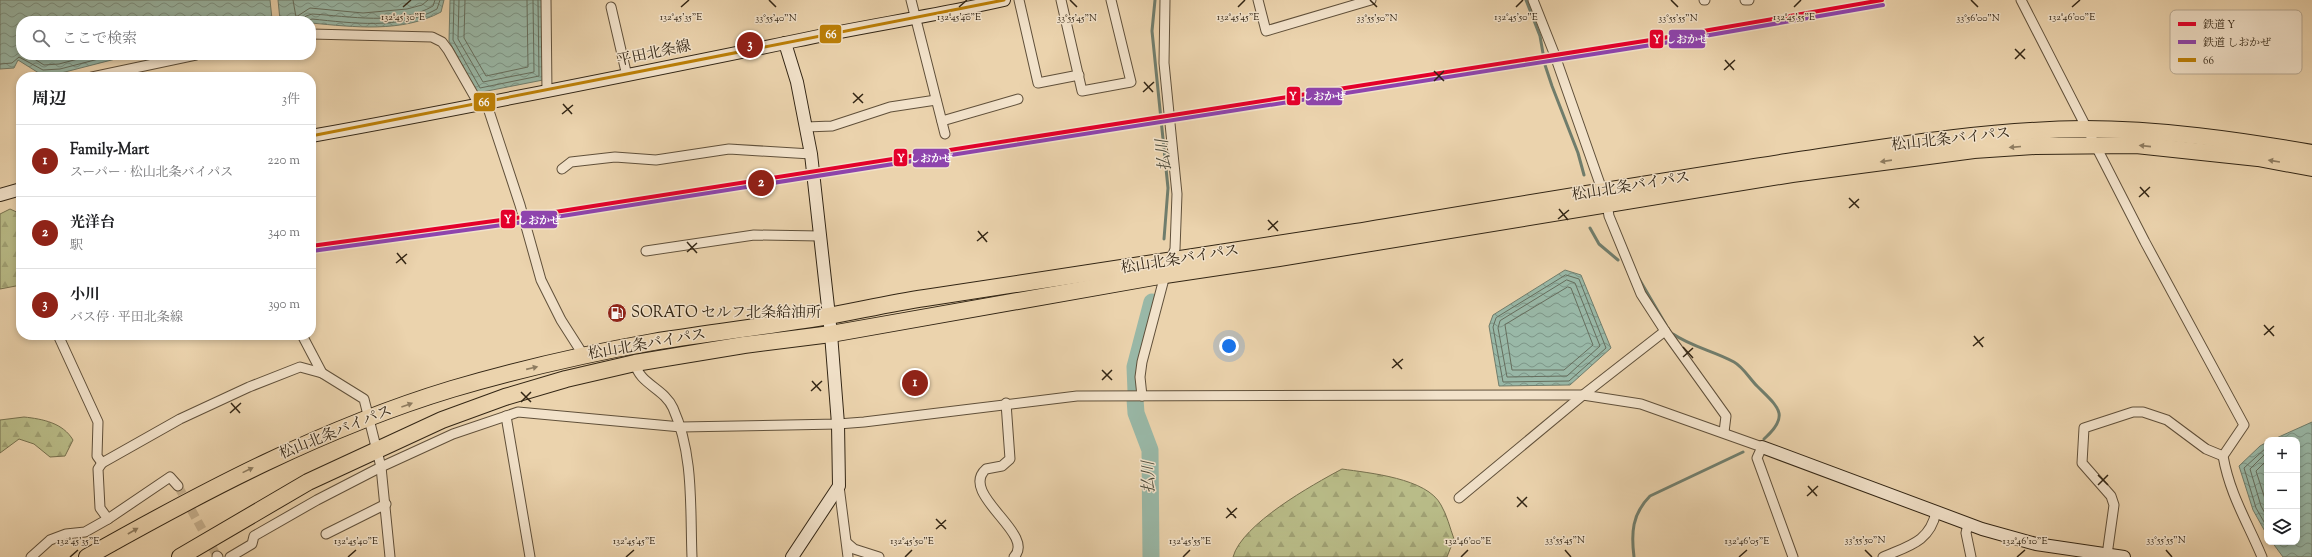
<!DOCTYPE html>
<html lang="ja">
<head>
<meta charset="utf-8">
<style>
  :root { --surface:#fff; --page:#f2f2f2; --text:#202124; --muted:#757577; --line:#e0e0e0; --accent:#8f2418 }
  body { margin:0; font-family:"Sorts Mill Goudy","Noto Serif JP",serif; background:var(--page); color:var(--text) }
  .controls { position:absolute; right:12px; bottom:12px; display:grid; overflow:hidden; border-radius:8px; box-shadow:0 2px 6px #0003 }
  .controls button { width:36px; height:36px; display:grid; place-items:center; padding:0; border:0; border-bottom:1px solid var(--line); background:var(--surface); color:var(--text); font:20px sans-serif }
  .you { position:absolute; left:1229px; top:346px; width:14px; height:14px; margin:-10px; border:3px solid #fff; border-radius:50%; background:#1a73e8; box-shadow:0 0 0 6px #1a73e833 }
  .badge { display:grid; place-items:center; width:26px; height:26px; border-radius:50%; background:var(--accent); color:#fff; font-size:13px; font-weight:700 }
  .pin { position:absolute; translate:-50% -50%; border:2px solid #fff; box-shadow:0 1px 4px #0006 }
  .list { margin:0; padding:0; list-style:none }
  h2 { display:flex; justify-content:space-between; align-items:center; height:52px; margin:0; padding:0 16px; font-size:17px }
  h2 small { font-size:13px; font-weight:400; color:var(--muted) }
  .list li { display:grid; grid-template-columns:26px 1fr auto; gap:12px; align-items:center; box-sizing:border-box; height:72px; padding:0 16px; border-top:1px solid var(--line) }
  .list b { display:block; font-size:15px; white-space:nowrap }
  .list p { margin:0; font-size:13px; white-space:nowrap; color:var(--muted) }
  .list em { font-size:13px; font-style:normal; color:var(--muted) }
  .icon { flex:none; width:22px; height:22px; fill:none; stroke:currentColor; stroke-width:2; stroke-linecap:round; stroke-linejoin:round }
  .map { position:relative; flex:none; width:2312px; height:557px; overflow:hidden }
  .search { position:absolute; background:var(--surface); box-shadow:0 2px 6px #0003; left:16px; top:16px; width:300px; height:44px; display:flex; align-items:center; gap:10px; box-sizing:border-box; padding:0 14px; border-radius:16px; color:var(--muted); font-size:15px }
  .panel { position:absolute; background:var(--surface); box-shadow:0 2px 6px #0003; left:16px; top:72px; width:300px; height:268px; border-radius:16px }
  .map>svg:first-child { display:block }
  .forest { fill:url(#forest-firs); stroke:#76704e }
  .water { fill:url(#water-waves); stroke:#707d6c }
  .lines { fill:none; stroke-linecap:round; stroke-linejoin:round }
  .shore { stroke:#666e5e; stroke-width:1 }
  .stream { stroke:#707d6c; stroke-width:3 }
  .river { stroke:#99b8a7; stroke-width:17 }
  .street-tunnel { stroke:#c6b08e; stroke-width:9; stroke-dasharray:9 4.5; stroke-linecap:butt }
  .street-casing { stroke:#60503a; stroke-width:11 }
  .secondary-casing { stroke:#322514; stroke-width:14 }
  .highway-casing { stroke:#322514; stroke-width:18 }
  .street { stroke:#f2e2ca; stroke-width:9 }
  .secondary { stroke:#f2e2ca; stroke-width:12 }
  .highway { stroke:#ebd3ad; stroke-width:16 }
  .bus-1-casing { stroke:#f2e2ca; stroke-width:6 }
  .bus-1 { stroke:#bc7f06; stroke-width:3 }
  .rail-1-casing { stroke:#f2e2ca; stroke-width:7 }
  .rail-2-casing { stroke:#f2e2ca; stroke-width:7 }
  .rail-1 { stroke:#e4002b; stroke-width:4 }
  .rail-2 { stroke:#8e44ad; stroke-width:4 }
  .oneway { fill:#8e7c60 }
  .ticks { fill:none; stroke:#322514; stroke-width:1.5 }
  .labels { text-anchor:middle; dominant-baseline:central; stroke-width:3; stroke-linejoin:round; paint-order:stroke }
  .street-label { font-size:15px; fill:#322514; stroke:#f2e2ca }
  .poi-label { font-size:15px; fill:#322514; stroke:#f2e2ca; text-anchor:start }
  .water-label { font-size:16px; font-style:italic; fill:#4c4a39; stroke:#f2e2ca }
  .key { fill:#f2e2ca; stroke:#b8a993; stroke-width:1 }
  .key-label { font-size:11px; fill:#322514 }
  .ticks-label { font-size:10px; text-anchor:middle; fill:#322514; stroke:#f2e2ca; stroke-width:3; stroke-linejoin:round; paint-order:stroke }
  .line-badge { stroke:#f2e2ca; stroke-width:1.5 }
  .badge-label { font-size:11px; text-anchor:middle; font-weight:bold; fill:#fff }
</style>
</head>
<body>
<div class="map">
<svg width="2312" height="557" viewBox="0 0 2312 557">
  <defs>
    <pattern id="forest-firs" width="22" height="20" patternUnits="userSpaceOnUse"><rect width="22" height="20" fill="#b9bc88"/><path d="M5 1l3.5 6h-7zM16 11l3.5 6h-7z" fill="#a0a174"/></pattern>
    <pattern id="water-waves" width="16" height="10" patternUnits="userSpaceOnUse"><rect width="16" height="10" fill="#99b8a7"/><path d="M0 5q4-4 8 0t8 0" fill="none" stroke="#7d9587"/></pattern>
  </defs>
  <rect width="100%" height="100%" fill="#ebd3ad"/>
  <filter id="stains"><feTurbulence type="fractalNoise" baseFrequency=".005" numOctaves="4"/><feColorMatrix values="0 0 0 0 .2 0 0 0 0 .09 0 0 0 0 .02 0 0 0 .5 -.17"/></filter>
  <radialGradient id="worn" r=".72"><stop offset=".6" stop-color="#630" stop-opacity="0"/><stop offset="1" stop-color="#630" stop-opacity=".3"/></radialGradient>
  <!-- forest -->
  <g class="forest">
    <path d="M10,209L21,214V285L0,289V214Z"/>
    <path d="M24,417C43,419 63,423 73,440L65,456L50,457L34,444L19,439L0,453V420Z"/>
    <path d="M1342,469C1369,473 1427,478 1441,505C1447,515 1450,528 1454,539L1447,557H1233C1242,524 1312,485 1342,469Z"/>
  </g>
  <!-- water -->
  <g class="water">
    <path d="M0,0H270L272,19L267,21H21V55H131L61,73L42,75L18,60L14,68L0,69Z"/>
    <path d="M278,0H444L441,12C402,33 354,27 311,23V21L280,20Z"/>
    <path d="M450,0H542L543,80L477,93L449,41Z"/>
    <path d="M1565,270L1581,275L1611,348L1570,385L1499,386L1489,326L1493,315Z"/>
    <path d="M2312,422V557H2283L2272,542H2297V440H2272Z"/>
    <path d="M2267,442V535L2253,510L2239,466L2260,446Z"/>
  </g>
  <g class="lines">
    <!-- shore -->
    <g class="shore">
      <path d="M293,0L296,17L310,8L363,13L407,9L422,5L428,0"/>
      <path d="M454,0L453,40L480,88L539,76L538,0"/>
      <path d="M459,0L458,39L483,82L534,72L533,0"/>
      <path d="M465,0L464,38L486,76L528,67L527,0"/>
      <path d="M302,21L306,16L312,14C348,16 400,26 433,6L435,0"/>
      <path d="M308,21L312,19C352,23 400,30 437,9L440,0"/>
      <path d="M28,55L44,65L59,64L93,55"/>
      <path d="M0,64L12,63L19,57L43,70L60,69L114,55"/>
      <path d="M1566,275L1579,279L1606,348L1569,381L1503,382L1493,327L1496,318Z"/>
      <path d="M1567,280L1575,283L1600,346L1567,376L1507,377L1498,328L1500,321Z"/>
      <path d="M1568,287L1571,288L1593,345L1564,370H1512L1505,325Z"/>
      <path d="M2267,447L2244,468L2256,508L2267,527"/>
      <path d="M2267,452L2250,469L2261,506L2267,517"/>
      <path d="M2267,460L2256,471L2267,505"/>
    </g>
    <!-- stream -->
    <g class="stream">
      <path d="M1155,0L1152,31L1168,188L1164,239"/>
      <path d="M1526,0L1540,36L1545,65L1552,86L1578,153L1584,175"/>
      <path d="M1590,228L1599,244L1618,260"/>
      <path d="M1638,277L1666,325"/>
      <path d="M1673,334C1692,347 1714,351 1734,362C1743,367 1750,379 1757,386C1778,407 1791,415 1764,439"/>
      <path d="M1634,557C1631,533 1632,514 1650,496L1743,452"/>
    </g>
    <!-- river -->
    <g class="river">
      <path d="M1136,391L1135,367L1152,302"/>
      <path d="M1135,399L1136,413L1150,450L1151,557"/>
    </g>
    <!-- street-tunnel -->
    <path class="street-tunnel" d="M178,486L217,556"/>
    <!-- street casing -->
    <g class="street-casing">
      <g id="street">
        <path d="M546,0L547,92"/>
        <path d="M911,0L945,134"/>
        <path d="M1019,0L1038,83L1079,75"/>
        <path d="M1061,0L1082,91L1131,82L1111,0"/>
        <path d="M1258,0L1266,31L1371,0"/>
        <path d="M1533,0L1554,53L1607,204L1609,216L1641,294L1665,331L1726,416L1724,432"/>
        <path d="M1704,0H1705"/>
        <path d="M1745,0H1749"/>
        <path d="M2021,0L2145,242L2244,425L2223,456C2230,495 2247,521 2262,557"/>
        <path d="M611,7L627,76"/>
        <path d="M311,34L432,37L442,42L448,50L480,106"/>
        <path d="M92,77L196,55"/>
        <path d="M487,105L520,205L541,280L561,320L584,356"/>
        <path d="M942,121L1018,99"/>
        <path d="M806,127L832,126L890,107L936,100"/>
        <path d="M562,169L571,162L615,157L656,160L729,149L811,154"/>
        <path d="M646,251L754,235L820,236"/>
        <path d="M58,335L98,422L97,456L102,463L180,419L249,387L300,367L322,373L364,399L381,467L390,557"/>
        <path d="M302,335L322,373"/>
        <path d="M635,363C639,384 664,388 673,408C694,455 690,507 692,557"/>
        <path d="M1142,396L1140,377L1142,362L1165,275L1175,249L1177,194L1164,63L1165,0"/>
        <path d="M1006,403L1010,459L1002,466L986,469C958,494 1037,534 1014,557"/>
        <path d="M506,416L530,557"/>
        <path d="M102,463L98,469L100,508L108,519L170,477L178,486"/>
        <path d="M839,486L848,557"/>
        <path d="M1459,498L1583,395L1665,331"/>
        <path d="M1968,524L1966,533L1971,557"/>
        <path d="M326,534L386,504"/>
        <path d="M847,543L854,549L879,557"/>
        <path d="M2107,555L2114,505L2111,496L2082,463L2084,428L2133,412H2143L2167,420L2206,449L2223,456"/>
        <path d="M217,556L218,557"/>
        <path d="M31,557L50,540L66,534L85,532L108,519"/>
        <path d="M230,557L252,544L254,536L317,500L381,467L453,434L518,412L681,427L838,424L864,422L1077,396L1583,395L1641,404L1762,447L1757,458L1793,557"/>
        <path d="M1883,557C1908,546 1930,542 1936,512"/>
      </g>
    </g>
    <!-- secondary casing -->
    <g class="secondary-casing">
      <g id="secondary">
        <path d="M785,43L797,82L811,154L831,334L838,424L839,486L792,557"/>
        <path d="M311,136C473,107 634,74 795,41C864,26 934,16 1004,0"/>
        <path d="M0,195L21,189"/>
        <path d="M1762,447L1982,529L2036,544L2124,557"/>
      </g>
    </g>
    <!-- highway casing -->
    <g class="highway-casing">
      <g id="highway">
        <path d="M87,557C204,491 323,428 452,389C517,370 585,354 653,342C709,333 767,326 823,317C857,311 891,303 925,298C1069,275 1213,255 1356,232C1500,208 1643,184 1787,162C1886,147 1984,130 2084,129C2160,129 2237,140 2312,153"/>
        <path d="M180,557L308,482L442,420L505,397L566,379L635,363L744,345L831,334L1165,275L1279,258L1792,174L1974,150L2035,146L2136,145L2258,158L2312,168"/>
      </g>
    </g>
    <!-- street -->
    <use href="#street" class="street"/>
    <!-- secondary -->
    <use href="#secondary" class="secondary"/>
    <!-- highway -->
    <use href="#highway" class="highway"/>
    <!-- bus-1 casing -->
    <g class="bus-1-casing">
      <path id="bus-1" d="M311,136L1004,0"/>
    </g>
    <!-- bus-1 -->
    <use href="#bus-1" class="bus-1"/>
    <!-- rail-1 casing -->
    <g class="rail-1-casing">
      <path id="rail-1" d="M311,246L523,217L1657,39L1882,0"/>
    </g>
    <!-- rail-2 casing -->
    <g class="rail-2-casing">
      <path id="rail-2" d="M312,251L524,222L1658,44L1883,5"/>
    </g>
    <!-- rail-1 -->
    <use href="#rail-1" class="rail-1"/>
    <!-- rail-2 -->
    <use href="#rail-2" class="rail-2"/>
  </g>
  <!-- one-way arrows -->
  <defs><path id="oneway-solid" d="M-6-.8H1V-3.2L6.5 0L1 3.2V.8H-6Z"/></defs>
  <g class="oneway">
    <use href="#oneway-solid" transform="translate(2145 146) rotate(-174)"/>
    <use href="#oneway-solid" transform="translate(2015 147) rotate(175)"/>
    <use href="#oneway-solid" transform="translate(1886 161) rotate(172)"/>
    <use href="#oneway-solid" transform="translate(2274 161) rotate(-171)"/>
    <use href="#oneway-solid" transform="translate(532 368) rotate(-13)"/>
    <use href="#oneway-solid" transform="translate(407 405) rotate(-20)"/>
    <use href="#oneway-solid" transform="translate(248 470) rotate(-26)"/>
    <use href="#oneway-solid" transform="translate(133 531) rotate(-30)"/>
  </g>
  <!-- ticks -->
  <path class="ticks" d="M769,0L776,7M1070,0L1077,7M1370,0L1377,7M1671,0L1678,7M1971,0L1978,7M403,7L411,0M681,7L689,0M959,7L967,0M1238,7L1245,0M1516,7L1523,0M1794,7L1801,0M2072,7L2080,0M2015,49L2025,59M2015,59L2025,49M1725,60L1734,70M1724,70L1735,60M1434,71L1444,81M1434,81L1444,71M1144,82L1153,92M1143,92L1154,82M853,93L863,103M853,103L863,94M563,104L572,114M562,114L573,105M2140,187L2149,197M2139,197L2150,187M1849,198L1859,208M1849,208L1859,199M1559,209L1568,220M1558,219L1569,210M1268,220L1278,231M1268,230L1278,221M978,231L987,242M977,241L988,232M687,242L697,253M687,252L697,243M397,253L406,264M396,263L407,254M2264,325L2274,336M2264,335L2274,326M1974,336L1983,347M1973,346L1984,337M1683,347L1693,358M1683,357L1693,348M1393,359L1402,369M1392,368L1403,359M1102,370L1112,380M1102,380L1112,370M812,381L821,391M811,391L822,381M521,392L531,402M521,402L531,392M231,403L240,413M230,413L241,403M2098,475L2108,485M2098,485L2108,475M1808,486L1817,496M1807,496L1818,486M1517,497L1527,507M1517,507L1527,497M1227,508L1236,518M1226,518L1237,508M936,519L946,529M936,529L946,520M1565,550L1571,557M1865,550L1872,557M2166,550L2172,557M70,557L78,550M348,557L356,550M626,557L634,550M905,557L912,550M1183,557L1190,550M1461,557L1468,550M1739,557L1747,550M2017,557L2025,550"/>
  <!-- icons -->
  <defs>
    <g id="fuel-disc" transform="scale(1)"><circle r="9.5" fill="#8f2418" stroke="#f2e2ca"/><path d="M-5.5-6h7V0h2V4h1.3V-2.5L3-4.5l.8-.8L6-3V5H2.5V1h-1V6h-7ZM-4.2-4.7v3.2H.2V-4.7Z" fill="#fff"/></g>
  </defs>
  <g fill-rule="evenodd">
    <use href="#fuel-disc" x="617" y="313"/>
  </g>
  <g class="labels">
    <!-- street labels -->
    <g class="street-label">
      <text transform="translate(654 54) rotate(-12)">平田北条線</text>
      <text transform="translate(1951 140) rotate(-6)">松山北条バイパス</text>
      <text transform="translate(1631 187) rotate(-9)">松山北条バイパス</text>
      <text transform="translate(1180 260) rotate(-9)">松山北条バイパス</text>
      <text transform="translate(647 345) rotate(-10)">松山北条バイパス</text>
      <text transform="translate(336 433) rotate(-22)">松山北条バイパス</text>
    </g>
    <!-- poi labels -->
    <g class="poi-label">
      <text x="631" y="313">SORATO セルフ北条給油所</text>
    </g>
    <!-- water labels -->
    <g class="water-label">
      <text transform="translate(1165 155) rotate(-96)">払川</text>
      <text transform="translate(1150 477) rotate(-91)">払川</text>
    </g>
  </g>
  <!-- legend -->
  <rect x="2170" y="10" width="132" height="64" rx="6" class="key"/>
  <rect x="2178" y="22" width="18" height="4" fill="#e4002b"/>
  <rect x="2178" y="40" width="18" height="4" fill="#8e44ad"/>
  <rect x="2178" y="58" width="18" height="4" fill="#bc7f06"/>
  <g class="key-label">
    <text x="2203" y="28">鉄道 Y</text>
    <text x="2203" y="46">鉄道 しおかぜ</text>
    <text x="2203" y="64">66</text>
  </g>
  <g class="ticks-label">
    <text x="403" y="20">132°45'30"E</text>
    <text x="681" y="20">132°45'35"E</text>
    <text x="959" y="20">132°45'40"E</text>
    <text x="1238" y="20">132°45'45"E</text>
    <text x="1516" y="20">132°45'50"E</text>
    <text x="1794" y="20">132°45'55"E</text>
    <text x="2072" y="20">132°46'00"E</text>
    <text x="776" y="21">33°55'40"N</text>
    <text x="1077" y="21">33°55'45"N</text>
    <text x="1377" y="21">33°55'50"N</text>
    <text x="1678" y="21">33°55'55"N</text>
    <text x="1978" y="21">33°56'00"N</text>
    <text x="1565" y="543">33°55'45"N</text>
    <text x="1865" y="543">33°55'50"N</text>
    <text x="2166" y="543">33°55'55"N</text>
    <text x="78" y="544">132°45'35"E</text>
    <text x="356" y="544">132°45'40"E</text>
    <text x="634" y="544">132°45'45"E</text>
    <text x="912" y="544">132°45'50"E</text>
    <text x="1190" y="544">132°45'55"E</text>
    <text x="1468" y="544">132°46'00"E</text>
    <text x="1747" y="544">132°46'05"E</text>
    <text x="2025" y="544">132°46'10"E</text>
  </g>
  <g class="line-badge">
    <rect x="819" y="24" width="23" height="20" rx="4" fill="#bc7f06"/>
    <rect x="1668" y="29" width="38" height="20" rx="4" fill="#8e44ad"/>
    <rect x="1649" y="29" width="15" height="20" rx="4" fill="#e4002b"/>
    <rect x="1286" y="86" width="15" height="20" rx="4" fill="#e4002b"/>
    <rect x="1305" y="87" width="38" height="19" rx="4" fill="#8e44ad"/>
    <rect x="473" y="92" width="23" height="20" rx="4" fill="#bc7f06"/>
    <rect x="893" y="148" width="15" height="19" rx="4" fill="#e4002b"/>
    <rect x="912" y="148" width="38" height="20" rx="4" fill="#8e44ad"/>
    <rect x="500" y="209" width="16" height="20" rx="4" fill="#e4002b"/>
    <rect x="520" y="210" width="38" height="19" rx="4" fill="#8e44ad"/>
  </g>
  <g class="badge-label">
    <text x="831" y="38">66</text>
    <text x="1687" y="43">しおかぜ</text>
    <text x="1657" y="43">Y</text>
    <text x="1293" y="100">Y</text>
    <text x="1324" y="100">しおかぜ</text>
    <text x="484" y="106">66</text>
    <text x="901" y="162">Y</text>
    <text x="931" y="162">しおかぜ</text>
    <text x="508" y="223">Y</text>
    <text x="539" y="224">しおかぜ</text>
  </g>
  <rect width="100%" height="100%" filter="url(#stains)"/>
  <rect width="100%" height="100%" fill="url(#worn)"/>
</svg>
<div class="controls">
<button>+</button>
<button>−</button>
<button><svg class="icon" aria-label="layers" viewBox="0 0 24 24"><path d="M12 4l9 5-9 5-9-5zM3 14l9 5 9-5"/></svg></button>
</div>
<div class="you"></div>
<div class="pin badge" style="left:915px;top:383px">1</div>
<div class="pin badge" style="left:761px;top:183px">2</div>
<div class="pin badge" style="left:750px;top:45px">3</div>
<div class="search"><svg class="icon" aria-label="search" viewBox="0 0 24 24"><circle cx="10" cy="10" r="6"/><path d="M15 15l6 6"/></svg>ここで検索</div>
<section class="panel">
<h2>周辺<small>3件</small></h2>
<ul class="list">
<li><span class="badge">1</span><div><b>Family-Mart</b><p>スーパー · 松山北条バイパス</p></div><em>220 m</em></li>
<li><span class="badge">2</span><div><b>光洋台</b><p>駅</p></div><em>340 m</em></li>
<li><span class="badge">3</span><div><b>小川</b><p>バス停 · 平田北条線</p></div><em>390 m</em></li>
</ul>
</section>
</div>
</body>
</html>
